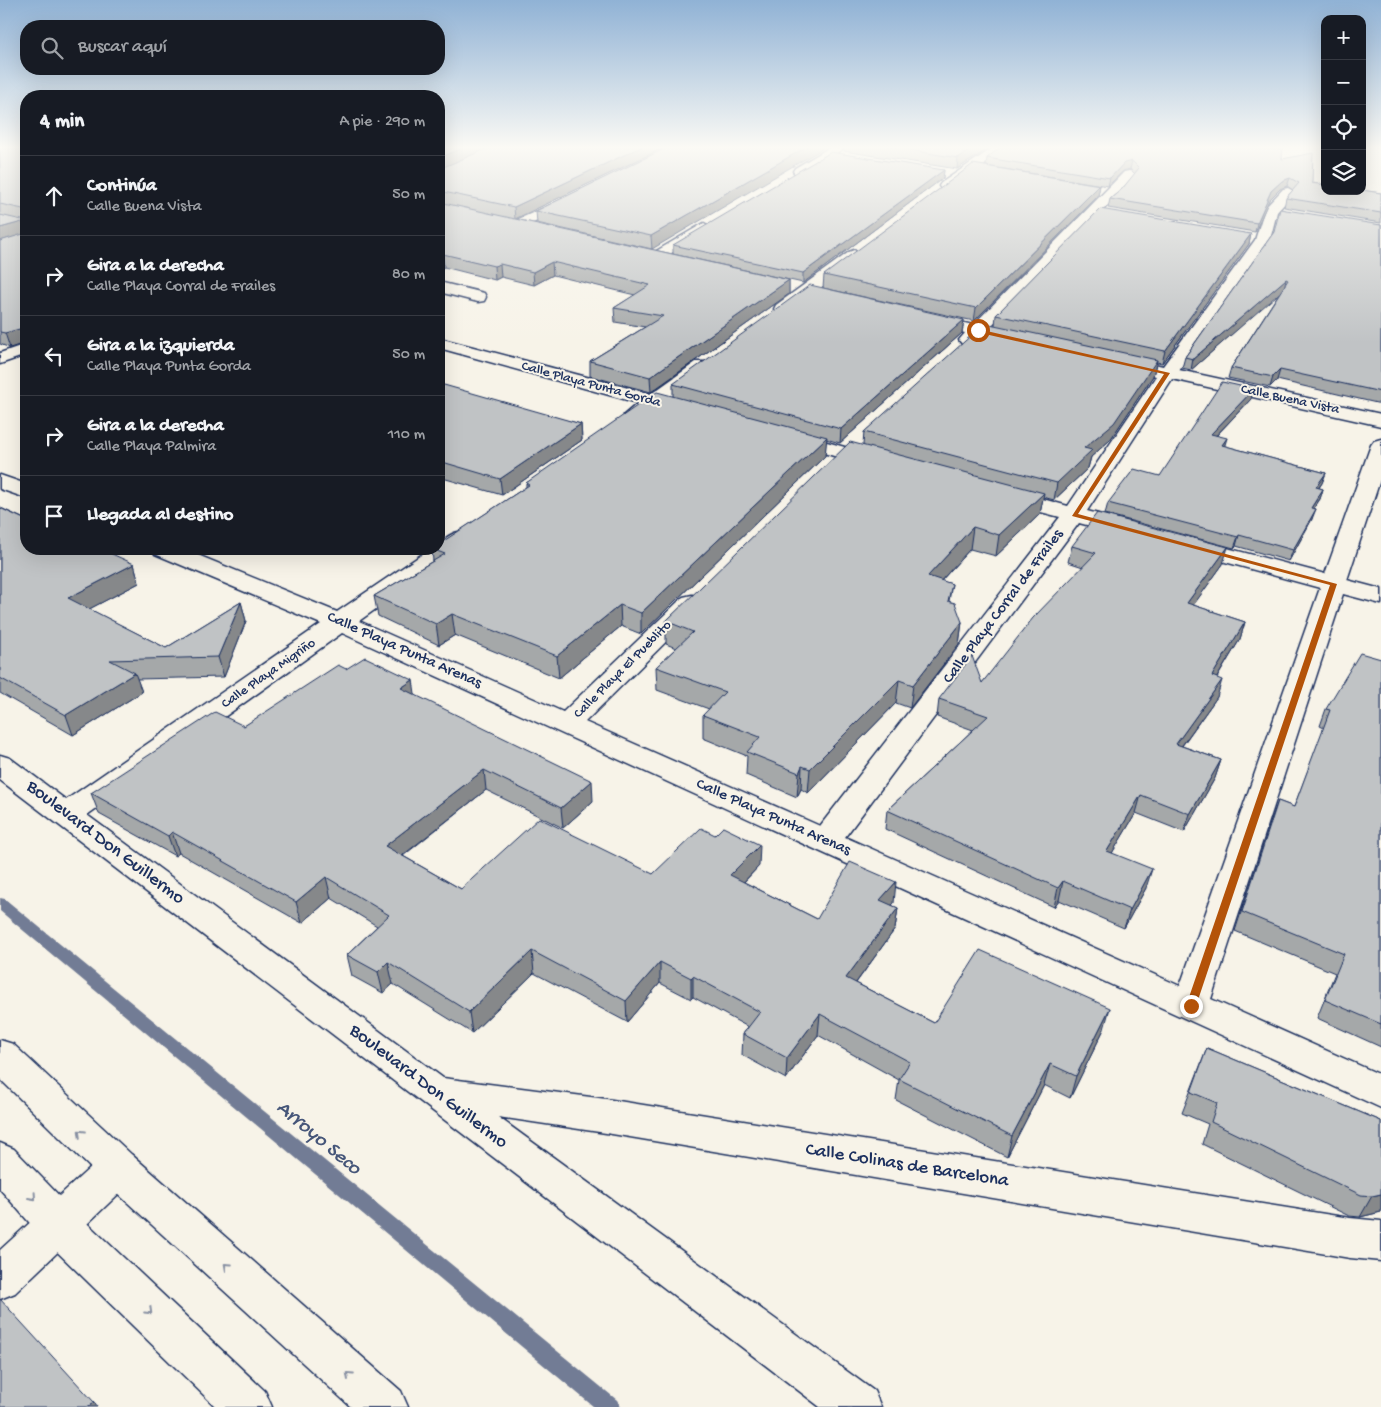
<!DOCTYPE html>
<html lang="es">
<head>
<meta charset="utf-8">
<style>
  :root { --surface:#171b24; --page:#242831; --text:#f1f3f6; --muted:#9ea1a6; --line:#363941 }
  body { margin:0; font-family:"Gochi Hand",sans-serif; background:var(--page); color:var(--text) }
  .controls { position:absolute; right:15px; top:15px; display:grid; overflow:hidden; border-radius:10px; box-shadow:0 5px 20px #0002 }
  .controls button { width:45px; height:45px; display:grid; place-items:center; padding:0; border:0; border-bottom:1px solid var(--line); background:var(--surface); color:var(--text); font:25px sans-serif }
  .stop { position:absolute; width:15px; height:15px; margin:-11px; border:4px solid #b45309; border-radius:50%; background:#fff }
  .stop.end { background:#b45309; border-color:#fff; box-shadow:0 1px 5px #0008 }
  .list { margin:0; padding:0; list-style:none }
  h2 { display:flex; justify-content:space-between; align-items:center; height:65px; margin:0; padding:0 20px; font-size:21px }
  h2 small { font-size:16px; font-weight:400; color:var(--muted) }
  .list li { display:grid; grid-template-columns:32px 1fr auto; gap:15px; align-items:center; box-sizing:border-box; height:80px; padding:0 20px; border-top:1px solid var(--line) }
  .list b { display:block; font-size:19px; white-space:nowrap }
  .list p { margin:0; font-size:16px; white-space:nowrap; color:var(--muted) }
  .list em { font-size:16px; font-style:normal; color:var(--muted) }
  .icon { flex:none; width:28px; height:28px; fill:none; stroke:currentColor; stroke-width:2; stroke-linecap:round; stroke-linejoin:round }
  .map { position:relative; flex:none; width:1381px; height:1407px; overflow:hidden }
  .search { position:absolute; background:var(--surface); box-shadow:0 5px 20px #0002; left:20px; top:20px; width:425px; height:55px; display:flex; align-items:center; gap:12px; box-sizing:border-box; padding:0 18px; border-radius:20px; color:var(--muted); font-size:19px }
  .panel { position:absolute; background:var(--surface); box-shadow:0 5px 20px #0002; left:20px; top:90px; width:425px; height:465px; border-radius:20px }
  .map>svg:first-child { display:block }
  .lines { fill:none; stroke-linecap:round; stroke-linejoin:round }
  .stream { fill:#727c95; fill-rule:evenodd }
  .minor-casing { stroke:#1b2f5e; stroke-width:3 }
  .secondary-casing { stroke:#1b2f5e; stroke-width:3 }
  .minor { fill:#f7f3e8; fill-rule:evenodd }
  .secondary { fill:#f7f3e8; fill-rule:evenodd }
  .wall { fill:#a5a8a9; stroke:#1b2f5e }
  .shaded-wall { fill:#86888a; stroke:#1b2f5e }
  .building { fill:#c0c3c5; stroke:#1b2f5e }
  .oneway { stroke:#8991a3 }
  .route { fill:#b45309 }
  .labels { text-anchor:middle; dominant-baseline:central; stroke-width:4; stroke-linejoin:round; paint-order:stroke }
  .far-street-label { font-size:14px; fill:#1b2f5e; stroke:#f7f3e8 }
  .street-label { font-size:16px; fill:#1b2f5e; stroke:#f7f3e8 }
  .near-street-label { font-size:19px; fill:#1b2f5e; stroke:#f7f3e8 }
  .near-water-label { font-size:21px; font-style:italic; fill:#465679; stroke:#f7f3e8 }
</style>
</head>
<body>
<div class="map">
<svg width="1381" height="1407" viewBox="0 0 1381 1407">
  <rect width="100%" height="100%" fill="#f7f3e8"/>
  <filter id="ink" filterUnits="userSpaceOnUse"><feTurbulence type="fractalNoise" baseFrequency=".02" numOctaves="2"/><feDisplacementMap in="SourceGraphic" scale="10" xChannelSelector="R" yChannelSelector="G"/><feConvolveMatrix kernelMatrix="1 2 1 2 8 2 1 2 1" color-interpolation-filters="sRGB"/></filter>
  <g filter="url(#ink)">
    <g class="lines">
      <!-- stream -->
      <path class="stream" d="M0,898L5,899L617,1400L621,1407H594L0,911Z"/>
      <!-- minor casing -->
      <g class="minor-casing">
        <g id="minor">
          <path d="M832,146H847L805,174H795L793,171L795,168Z"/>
          <path d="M996,146H1011L951,189H941L939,186L941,183Z"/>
          <path d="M1129,171L1134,172L1136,175L1134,178L989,328L1019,335L1022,339L1019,343L1013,344L981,337C974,344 971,346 962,344L959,340L965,333L920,323L917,319L920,315L926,314L973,325L1124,172Z"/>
          <path d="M1288,188L1295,192L1277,212L1270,240L1179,370L1381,414V426L1172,379L1087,511L1136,524L1139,529L1136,534L1128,536L1079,523L845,837L1180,986L1320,588L1181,550L1177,545L1181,540L1189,538L1325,574L1371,445L1374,441L1381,439V477L1347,580L1381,589V604L1343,594L1211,999L1381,1075V1108L342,633L87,815L443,1078L606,1099L1350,1218L1381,1221V1261L1350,1258L606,1133L498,1117L874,1391L881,1407H820L0,780V755L10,758L66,800L321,624L155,554L151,549H183L337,612L430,549H439V543C450,535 457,529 470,532L474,537L470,542L359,621L563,712L683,597L692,595L701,597L704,602L701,607L585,722L820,826L1060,517L998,501L995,496L998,491L1006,489L1068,506L1156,376L1112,366L1110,362L1112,358L1119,356L1163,366L1255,240L1265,208L1283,189Z"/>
          <path d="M571,196L576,197L578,200L576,203L522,228H512L510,225L512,222Z"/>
          <path d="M704,223L711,227L709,230L660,260L654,262L646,257Z"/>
          <path d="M854,250L862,255L859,258L788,313H776L774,309L776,305L849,252Z"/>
          <path d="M439,282L484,293L486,297L484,301L478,302L439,292Z"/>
          <path d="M439,338L651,394L696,362H710L712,366L669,399L675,404L672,408L665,410L657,408C647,415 640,422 627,419L624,415L638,403L439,348Z"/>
          <path d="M791,432L884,458L888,462L884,466L877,468L784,442L781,438L784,434Z"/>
          <path d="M0,475L26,484V498L0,489Z"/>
          <path d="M118,1150L132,1155L138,1168L132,1181L15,1293L0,1299V1250L104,1155Z"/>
        </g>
      </g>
      <!-- secondary casing -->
      <g class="secondary-casing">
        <g id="secondary">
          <path d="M26,344V355L0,364V353Z"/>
          <path d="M0,1040L13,1044L132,1155L401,1391L408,1407H351L104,1181L0,1079Z"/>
          <path d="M0,1143L14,1149L72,1209L265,1391L272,1407H216L42,1237L0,1189Z"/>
        </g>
      </g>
      <!-- minor -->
      <use href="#minor" class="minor"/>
      <!-- secondary -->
      <use href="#secondary" class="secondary"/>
    </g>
    <!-- wall -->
    <g class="wall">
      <path d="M0,146H26V348L25,343L10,348L0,344Z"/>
      <path d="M439,146H667L515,219L789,280V294L651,392L590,376V361L645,327L615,322L614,308L635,295L553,275L534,285L501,277L495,280L444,267L439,270Z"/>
      <path d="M670,146L652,249L537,223L536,211Z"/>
      <path d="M845,146H988V149L957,169L844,151Z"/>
      <path d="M987,158L1282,159L1312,183L1381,193V223L1284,207L1286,198L1293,190L1287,186L1280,189L1269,200L1255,232L1108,208L1110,199L1122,189L1135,174L1130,169L1123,171L1108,186L986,166Z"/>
      <path d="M944,170L943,178L803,283L673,254V245Z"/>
      <path d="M1100,185L1098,196L974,321L823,288L824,275Z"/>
      <path d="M1381,225V404L1277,380L1270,387L1228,378L1231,368L1281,290L1191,370L1182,368L1185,357L1274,232Z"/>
      <path d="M1251,234L1249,244L1162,363L1156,362L1153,376L1110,440L1091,457L1088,468L1054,500L1043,497L1040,514L996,556L970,549L941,581L952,584L949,601L962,622L959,644L910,708L896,703L808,793L801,789L797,797L746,775L747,756L703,738V715L709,709L657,690L656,667L676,648L666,644V621L863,445L864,432L995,325L996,315Z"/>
      <path d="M964,320L962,333L840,443L826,439L825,456L641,634L621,626L559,678L455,635L439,645L378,616L374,596L433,561L432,549L526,487V483L673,396V384Z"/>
      <path d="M439,388L581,424L582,440L502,495L439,477Z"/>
      <path d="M1251,399L1216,436L1225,446L1326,473L1322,483L1319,488L1323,489L1320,499L1314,508L1312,519L1289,561L1236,546L1234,548L1105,514L1108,503L1160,476Z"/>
      <path d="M0,506L1,508L93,551L134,564L139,583L89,609L166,648L241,602L246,621L224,677L137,679L142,692L73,735L0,693Z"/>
      <path d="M1072,546L1223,564L1193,605L1245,622L1240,639L1217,678V697L1182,746L1221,760L1215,778L1184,832L1136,813L1112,853L1146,888L1124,928L1059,900L1054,907L885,829L887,810L973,730L937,717L939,699L982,683L1083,567L1068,562Z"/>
      <path d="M1381,659V1047L1317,1018L1335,973L1235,931L1271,820L1278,801L1294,807L1324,728L1320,726L1326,709Z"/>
      <path d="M346,669L415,695L593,801L563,828L486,790L403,856L461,889L759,866L744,882L817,919L894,903L891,905L898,908L895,929L856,983L934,1023L1104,1029L1070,1098L1044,1085L1007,1157L896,1100L899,1080L818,1035L786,1079L742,1055L743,1034L748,1027L693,997L691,999L660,983L627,1022L534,973L472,1033L393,984L383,993L352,976L347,955L377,926L331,898L302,923L179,853L175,856L99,814L91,793L244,726Z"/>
      <path d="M1207,1048L1381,1121V1212L1360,1217L1349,1216L1202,1144L1208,1124L1182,1113Z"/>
    </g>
    <!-- shaded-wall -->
    <g class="shaded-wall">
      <path d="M467,146H494L439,170V158Z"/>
      <path d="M643,146H667L515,219L514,207Z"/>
      <path d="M808,146H827L652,249L651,236Z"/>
      <path d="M976,146H988V149L957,169L958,158Z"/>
      <path d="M1132,161L1130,169L1123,171L1108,186L1110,178L1124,163Z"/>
      <path d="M944,170L943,178L803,283V273Z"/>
      <path d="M1290,178L1287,186L1280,189L1269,200L1255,232L1257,223L1271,191L1282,181Z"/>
      <path d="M1100,185L1098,196L974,321L976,308Z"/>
      <path d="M22,222L26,234L0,241V228Z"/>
      <path d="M1251,234L1249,244L1162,363L1165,351Z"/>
      <path d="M443,254L444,267L439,270V256Z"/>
      <path d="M552,262L553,275L534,285L533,272Z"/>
      <path d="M500,264L501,277L495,280L494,266Z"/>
      <path d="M1286,279L1284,289L1191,370L1193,359Z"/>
      <path d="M789,280V294L651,392L650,377Z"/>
      <path d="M964,320L962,333L840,443L841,429Z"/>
      <path d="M23,328V339L25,343L10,348L5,333Z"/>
      <path d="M1157,360L1153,376L1110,440L1091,457L1088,468L1054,500L1057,483L1084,448Z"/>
      <path d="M1280,370L1277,380L1270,387L1273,377Z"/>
      <path d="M1254,389L1251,399L1208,444L1211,434Z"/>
      <path d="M581,424L582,440L502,495L500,479Z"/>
      <path d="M827,437L825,456L641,634V613Z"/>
      <path d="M1227,438L1224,448L1222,445Z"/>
      <path d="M1326,473L1322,483L1312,497L1316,487Z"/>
      <path d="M1323,489L1320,499L1307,518L1311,508Z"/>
      <path d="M1044,493L1040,514L996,556L999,535Z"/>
      <path d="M1316,509L1312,519L1289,561L1293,550Z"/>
      <path d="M973,527L970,549L925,598L928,576Z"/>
      <path d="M1239,535L1236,546L1234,548L1238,537Z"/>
      <path d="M1228,547L1223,564L1182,621L1187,603Z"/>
      <path d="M134,564L139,583L74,617L68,598Z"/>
      <path d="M241,602L246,621L224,677L218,657Z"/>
      <path d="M620,605L621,626L559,678L557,656Z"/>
      <path d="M452,614L455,635L439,645L436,624Z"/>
      <path d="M962,622L959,644L910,708L913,685Z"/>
      <path d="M1245,622L1240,639L1207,694L1212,676Z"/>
      <path d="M135,673L142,692L73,735L66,715Z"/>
      <path d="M413,680L416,700L401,688Z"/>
      <path d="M899,680L896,703L808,793L810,769Z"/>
      <path d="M1222,680L1217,697L1170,762L1176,744Z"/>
      <path d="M1221,760L1215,778L1184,832L1190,814Z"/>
      <path d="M802,766L801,789L797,797L799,773Z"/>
      <path d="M484,770L486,790L389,866L385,846Z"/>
      <path d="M592,781L593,801L563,828L561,808Z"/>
      <path d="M1141,795L1136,813L1102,870L1107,851Z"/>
      <path d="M172,832L179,853L175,856L168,836Z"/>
      <path d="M760,845L759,866L730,896V875Z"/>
      <path d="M1152,869L1146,888L1124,928L1130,910Z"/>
      <path d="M326,877L331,898L302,923L296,902Z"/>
      <path d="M1063,881L1059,900L1054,907L1058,888Z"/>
      <path d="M896,882L894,903L877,921L880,900Z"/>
      <path d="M898,908L895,929L844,999L846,978Z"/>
      <path d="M532,951L534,973L472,1033L469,1012Z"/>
      <path d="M388,962L393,984L383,993L378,972Z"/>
      <path d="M660,962V983L627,1022L626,1001Z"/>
      <path d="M693,976V997L691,999V978Z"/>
      <path d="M1110,1008L1104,1029L1070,1098L1076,1076Z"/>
      <path d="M820,1014L818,1035L786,1079L787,1058Z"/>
      <path d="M1050,1064L1044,1085L1007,1157L1012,1136Z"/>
      <path d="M1381,1194V1212L1360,1217L1372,1196Z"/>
      <path d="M94,1402L97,1407H88Z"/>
    </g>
    <!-- building -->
    <g class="building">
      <path d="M0,146H26V340L23,339V328L5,333L0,332V241L23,234L24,224L22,222L0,228V215L22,220L24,219L23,209L0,204Z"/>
      <path d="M439,146H467L439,158Z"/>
      <path d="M493,146H643L514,207L439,191V169Z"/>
      <path d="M670,146H808L651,236L536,211Z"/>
      <path d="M886,146H976L958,158Z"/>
      <path d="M1002,146H1283L1282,159L1313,153L1312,183L1325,185V191H1362V190L1381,193V213L1286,198L1299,183L1290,178L1282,181L1271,191L1257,223L1110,199L1122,189L1139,168L1132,161L1124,163L1110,178L987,158Z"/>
      <path d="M831,152L944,170L803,273L673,245Z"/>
      <path d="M973,164L1100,185L976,308L824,275Z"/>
      <path d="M439,202L789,280L650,377L590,361L663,316L614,308L650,285L552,262L533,272L500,264L494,266L443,254L439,256Z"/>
      <path d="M1100,209L1251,234L1165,351L996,315Z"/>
      <path d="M1280,209L1381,225V392L1280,370L1273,377L1231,368L1288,280L1286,279L1193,359L1185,357L1274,232Z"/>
      <path d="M810,285L964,320L841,429L673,384Z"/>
      <path d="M985,323L1157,360L1114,423L1084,448L1092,450L1057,483L864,432Z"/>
      <path d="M1222,382L1254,389L1211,434L1227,438L1222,445L1326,473L1316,487L1323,489L1311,508L1316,509L1293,550L1239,535L1238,537L1108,503L1134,469L1160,476Z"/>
      <path d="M444,385L581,424L500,479L439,461V388Z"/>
      <path d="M657,392L827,437L641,613L620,605L557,656L452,614L436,624L374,596L445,554L432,549H439V544L529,485L526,483Z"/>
      <path d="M850,442L1044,493L999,535L973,527L928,576L952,584L948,601L955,603L962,622L913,685L899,680L810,769L802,766L799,773L747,752L760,737L703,715L725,692L656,667L693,632L666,621Z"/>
      <path d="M0,508L26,520V549H89L93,551L97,549H101L134,564L68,598L166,648L241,602L218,657L110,660L135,673L66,715L0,678Z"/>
      <path d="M1097,513L1228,547L1187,603L1245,622L1212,676L1222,680L1176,744L1221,760L1190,814L1141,795L1107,851L1152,869L1130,910L1063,881L1058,888L887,810L988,716L939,699L972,656L982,683L1033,618L1096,553L1072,546Z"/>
      <path d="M1360,653L1381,659V1024L1325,1000L1344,954L1242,912L1278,801L1294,807L1330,710L1326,709Z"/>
      <path d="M365,657L413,680L401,688L592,781L561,808L484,770L385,846L461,889L539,818L653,874L701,828L715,835L723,827L760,845L730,875L817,919L850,862L896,882L880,900L898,908L846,978L934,1023L980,950L1110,1008L1076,1076L1050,1064L1012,1136L899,1079L910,1062L820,1014L787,1058L743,1034L760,1012L693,976L691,978L660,962L626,1001L532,951L469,1012L388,962L378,972L347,955L389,915L326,877L296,902L172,832L168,836L91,793L215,712L244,726L338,665L346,669Z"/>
      <path d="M1207,1048L1381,1121V1194L1372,1196L1361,1195L1211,1122L1217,1103L1191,1092Z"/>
      <path d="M0,1299L94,1402L88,1407H0Z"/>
    </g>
    <!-- one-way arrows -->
    <defs><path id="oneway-chevron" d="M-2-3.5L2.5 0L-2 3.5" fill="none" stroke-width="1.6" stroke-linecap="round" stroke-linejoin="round" transform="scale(1.25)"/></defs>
    <g class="oneway">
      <use href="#oneway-chevron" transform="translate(81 1133) rotate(-136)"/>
      <use href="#oneway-chevron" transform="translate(33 1197) rotate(48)"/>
      <use href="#oneway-chevron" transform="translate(227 1266) rotate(-138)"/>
      <use href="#oneway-chevron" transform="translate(149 1311) rotate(44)"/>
      <use href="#oneway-chevron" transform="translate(349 1375) rotate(-138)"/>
    </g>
  </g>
  <!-- sky -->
  <linearGradient id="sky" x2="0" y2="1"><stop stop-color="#90b2d5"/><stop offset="0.43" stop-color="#fbfaf5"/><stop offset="1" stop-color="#fbfaf5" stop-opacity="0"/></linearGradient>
  <rect width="1381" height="343" fill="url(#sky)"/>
  <!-- route -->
  <path class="route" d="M978,329L1170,373L1078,514L1337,584L1196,1006L1191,1010L1186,1006L1330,585L1072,516L1164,374L976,332Z"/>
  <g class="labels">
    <!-- far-street labels -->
    <g class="far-street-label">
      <text transform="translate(591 385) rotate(15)">Calle Playa Punta Gorda</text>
      <text transform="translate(1290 400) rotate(12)">Calle Buena Vista</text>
      <text transform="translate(623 670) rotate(-45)">Calle Playa El Pueblito</text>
      <text transform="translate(269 674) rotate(-35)">Calle Playa Migriño</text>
    </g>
    <!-- street labels -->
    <g class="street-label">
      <text transform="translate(1004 607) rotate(-53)">Calle Playa Corral de Frailes</text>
      <text transform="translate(404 651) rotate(24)">Calle Playa Punta Arenas</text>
      <text transform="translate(773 818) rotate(24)">Calle Playa Punta Arenas</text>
    </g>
    <!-- near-street labels -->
    <g class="near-street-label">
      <text transform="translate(105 843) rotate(37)">Boulevard Don Guillermo</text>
      <text transform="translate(428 1087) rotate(37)">Boulevard Don Guillermo</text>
      <text transform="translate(907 1166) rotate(9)">Calle Colinas de Barcelona</text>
    </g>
    <!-- near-water labels -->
    <g class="near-water-label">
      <text transform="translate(318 1139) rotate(40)">Arroyo Seco</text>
    </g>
  </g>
</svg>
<div class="controls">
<button>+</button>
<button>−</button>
<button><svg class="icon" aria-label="locate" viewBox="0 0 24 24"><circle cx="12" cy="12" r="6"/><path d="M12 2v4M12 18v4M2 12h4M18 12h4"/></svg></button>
<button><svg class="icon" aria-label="layers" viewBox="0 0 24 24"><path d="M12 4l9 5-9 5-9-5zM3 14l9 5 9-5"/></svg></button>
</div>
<div class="stop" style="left:978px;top:330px"></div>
<div class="stop end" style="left:1191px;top:1006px"></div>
<div class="search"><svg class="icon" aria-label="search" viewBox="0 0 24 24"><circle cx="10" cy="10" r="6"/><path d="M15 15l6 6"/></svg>Buscar aquí</div>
<section class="panel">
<h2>4 min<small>A pie · 290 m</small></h2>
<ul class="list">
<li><svg class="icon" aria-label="ahead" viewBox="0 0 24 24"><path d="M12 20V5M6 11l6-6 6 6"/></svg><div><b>Continúa</b><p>Calle Buena Vista</p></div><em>50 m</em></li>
<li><svg class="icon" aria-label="right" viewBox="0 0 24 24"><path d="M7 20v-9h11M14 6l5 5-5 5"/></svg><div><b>Gira a la derecha</b><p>Calle Playa Corral de Frailes</p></div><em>80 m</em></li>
<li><svg class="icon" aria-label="left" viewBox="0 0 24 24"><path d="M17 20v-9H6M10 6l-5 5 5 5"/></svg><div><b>Gira a la izquierda</b><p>Calle Playa Punta Gorda</p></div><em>50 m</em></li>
<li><svg class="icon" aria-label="right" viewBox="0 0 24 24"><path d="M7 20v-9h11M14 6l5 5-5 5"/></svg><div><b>Gira a la derecha</b><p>Calle Playa Palmira</p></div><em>110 m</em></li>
<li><svg class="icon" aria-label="arrive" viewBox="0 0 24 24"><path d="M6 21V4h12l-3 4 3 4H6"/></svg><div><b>Llegada al destino</b></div></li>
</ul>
</section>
</div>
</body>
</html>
